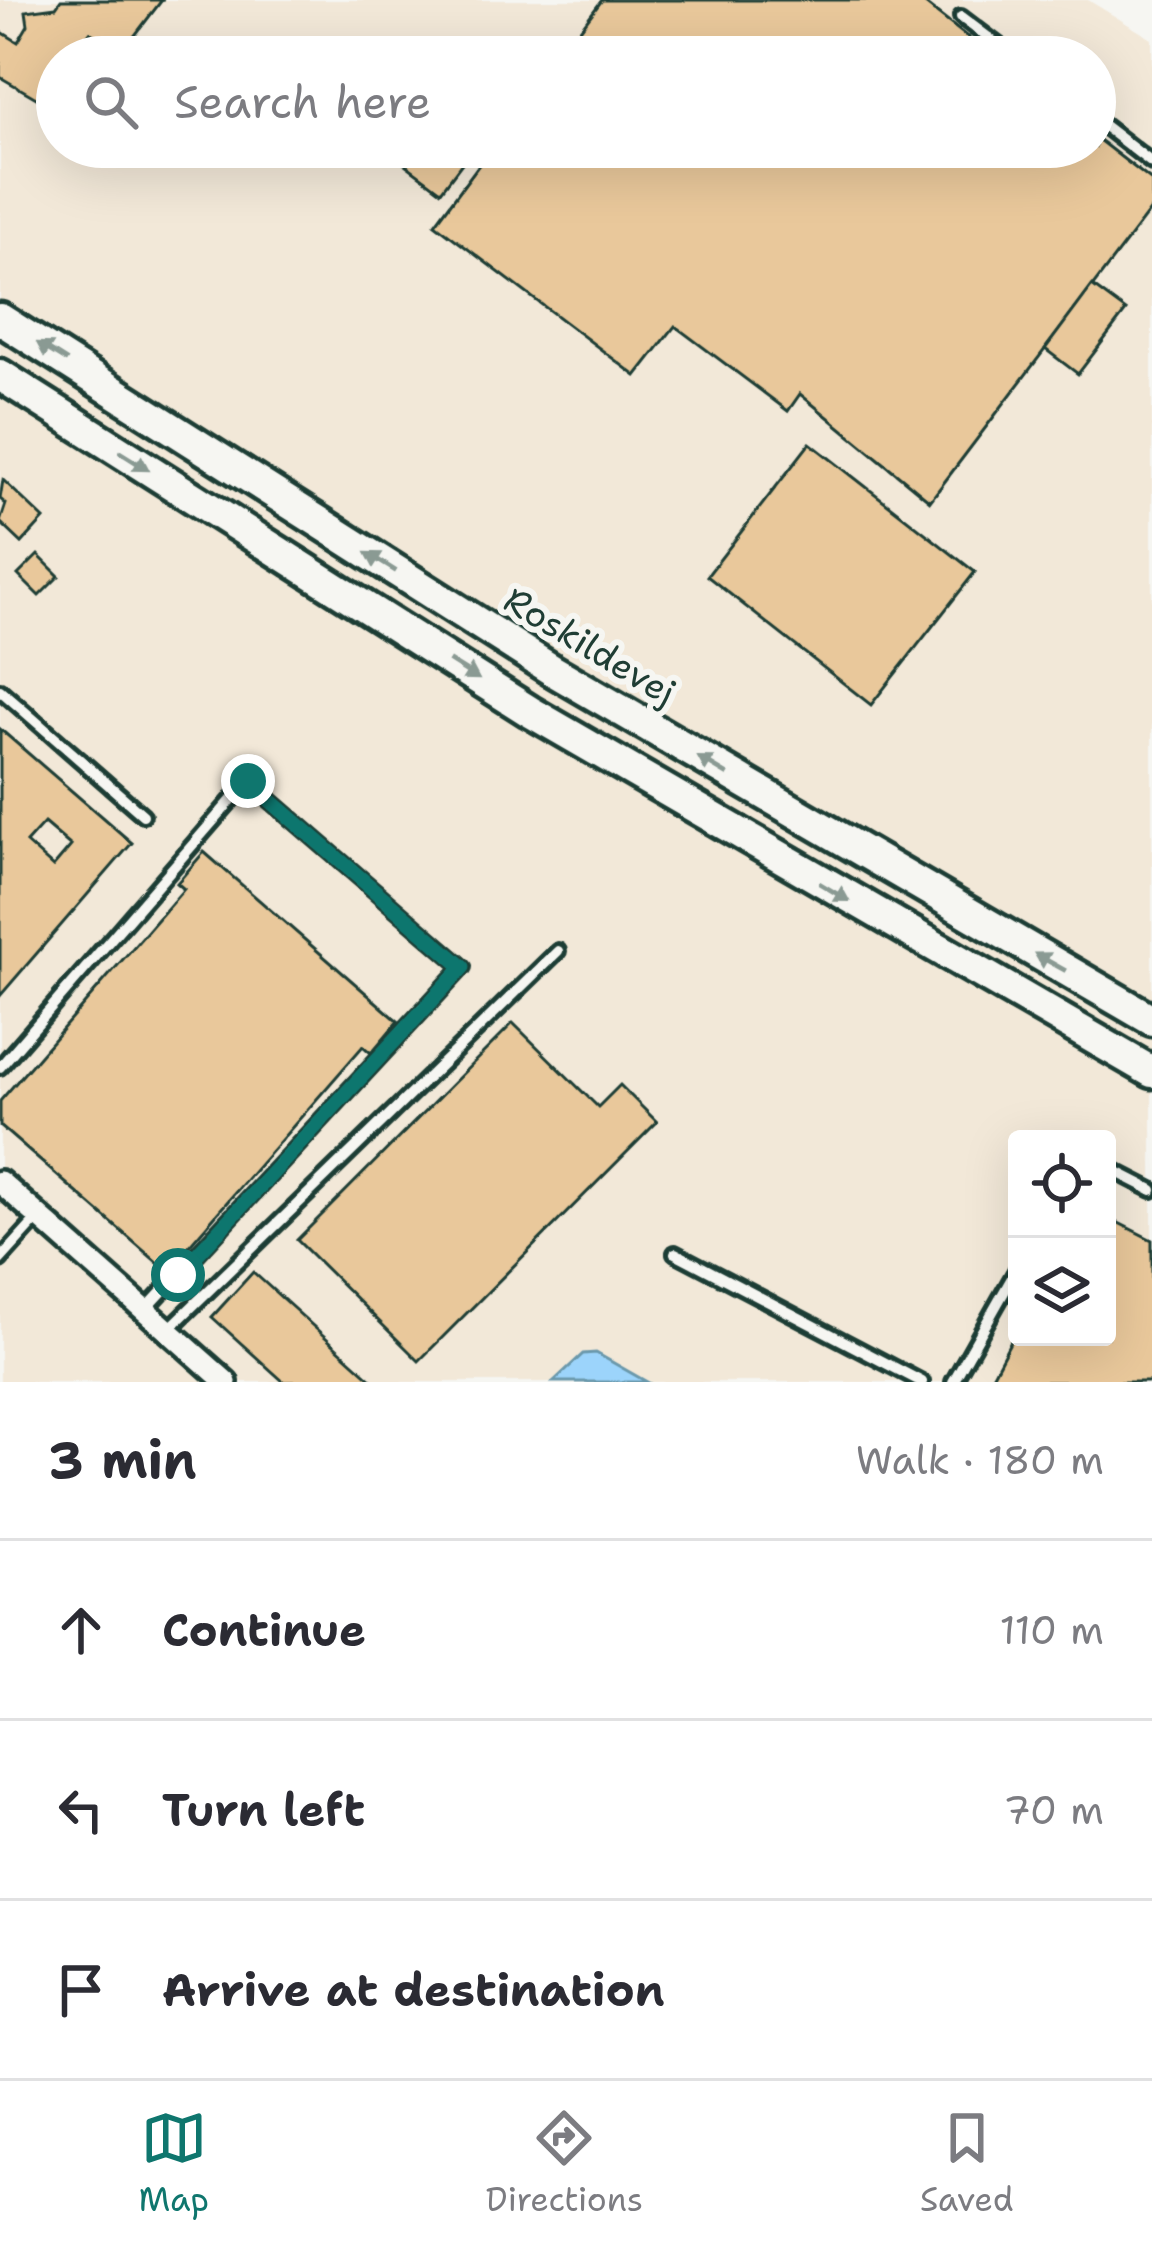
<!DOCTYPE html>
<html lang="en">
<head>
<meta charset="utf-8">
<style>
  :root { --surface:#fff; --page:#f2f2f3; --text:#2b2b33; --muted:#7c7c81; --line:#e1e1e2; --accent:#0f766e }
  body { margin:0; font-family:"Shantell Sans",sans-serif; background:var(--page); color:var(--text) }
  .controls { position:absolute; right:36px; bottom:36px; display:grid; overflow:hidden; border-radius:12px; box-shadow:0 12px 48px #0002 }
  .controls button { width:108px; height:108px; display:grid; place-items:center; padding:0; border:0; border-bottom:3px solid var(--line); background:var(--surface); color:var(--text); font:60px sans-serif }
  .stop { position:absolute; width:36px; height:36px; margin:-27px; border:9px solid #0f766e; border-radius:50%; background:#fff }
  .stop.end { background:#0f766e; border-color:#fff; box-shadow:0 3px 12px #0008 }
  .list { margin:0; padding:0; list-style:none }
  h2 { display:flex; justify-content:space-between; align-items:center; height:156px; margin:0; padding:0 48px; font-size:51px }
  h2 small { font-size:39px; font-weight:400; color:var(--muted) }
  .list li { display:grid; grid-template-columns:78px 1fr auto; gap:36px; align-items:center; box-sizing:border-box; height:180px; padding:0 48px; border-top:3px solid var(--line) }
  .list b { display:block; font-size:45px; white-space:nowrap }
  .list em { font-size:39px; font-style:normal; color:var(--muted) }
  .icon { flex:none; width:66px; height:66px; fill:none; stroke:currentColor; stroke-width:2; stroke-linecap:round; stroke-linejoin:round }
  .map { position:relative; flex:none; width:1152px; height:1382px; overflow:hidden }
  .search { position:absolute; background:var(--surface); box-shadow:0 12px 48px #0002; left:36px; right:36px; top:36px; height:132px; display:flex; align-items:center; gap:30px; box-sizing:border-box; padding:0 42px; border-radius:66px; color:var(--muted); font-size:45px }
  .sheet { height:696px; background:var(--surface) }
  nav { display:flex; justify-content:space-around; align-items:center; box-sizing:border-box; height:168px; border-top:3px solid var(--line); background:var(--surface); font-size:33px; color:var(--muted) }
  nav a { display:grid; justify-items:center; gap:6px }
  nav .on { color:var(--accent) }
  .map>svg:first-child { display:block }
  .built { fill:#f2e8d8; fill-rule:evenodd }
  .water { fill:#9cd4fb; stroke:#6a98ab; stroke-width:3 }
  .building { fill:#e9c89b; stroke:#1f3d34; stroke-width:3; fill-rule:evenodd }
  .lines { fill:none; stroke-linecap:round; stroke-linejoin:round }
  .service-casing { stroke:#1f3d34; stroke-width:20 }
  .minor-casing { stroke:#1f3d34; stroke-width:30 }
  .secondary-casing { stroke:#1f3d34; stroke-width:39 }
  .service { stroke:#f6f6f2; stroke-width:10 }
  .minor { stroke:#f6f6f2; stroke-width:21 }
  .secondary { stroke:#f6f6f2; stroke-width:30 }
  .oneway { fill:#8a9a93 }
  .route { stroke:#0f766e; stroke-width:15 }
  .labels { text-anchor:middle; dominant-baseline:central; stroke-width:12; stroke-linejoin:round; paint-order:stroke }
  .street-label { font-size:36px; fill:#1f3d34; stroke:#f6f6f2 }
</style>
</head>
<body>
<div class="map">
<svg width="1152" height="1382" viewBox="0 0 1152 1382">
  <rect width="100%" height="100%" fill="#f6f6f2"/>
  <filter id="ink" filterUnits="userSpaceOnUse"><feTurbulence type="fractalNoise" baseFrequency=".00833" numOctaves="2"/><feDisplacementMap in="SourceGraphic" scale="24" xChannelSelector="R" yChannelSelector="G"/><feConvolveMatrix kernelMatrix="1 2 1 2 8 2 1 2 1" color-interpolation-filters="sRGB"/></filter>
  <g filter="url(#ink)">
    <!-- built -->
    <path class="built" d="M0,0H1088L1152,39V1382H0ZM57,57H1095V147H57ZM1017,1139H1107V1337H1017Z"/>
    <!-- water -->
    <path class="water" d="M596,1353L647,1382H553L583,1354Z"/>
    <!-- building -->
    <g class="building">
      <path d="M61,0H162L120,55L90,32L71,57H57V110L0,77V31L18,42L28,25L26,11L56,7Z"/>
      <path d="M602,0H920L993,57H559Z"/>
      <path d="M1095,137L1152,181V208L930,501L800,394L788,411L675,326L636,376L435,224L492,147H1095Z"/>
      <path d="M400,147H474L441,191L394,156Z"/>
      <path d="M1092,286L1126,311L1078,374L1045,349Z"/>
      <path d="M810,443L975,572L871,705L707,576Z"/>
      <path d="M3,480L44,519L22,543L0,522L6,504L0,499Z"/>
      <path d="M38,555L59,576L39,596L18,575Z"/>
      <path d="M0,729L132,843L0,996ZM44,823L71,846L53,867L26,843Z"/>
      <path d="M204,852L398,1021L371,1053L363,1046L167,1271L0,1126V1101L184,889L177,883Z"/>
      <path d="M513,1023L598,1107L620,1085L657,1122L419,1361L297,1240Z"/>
      <path d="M1107,1217L1152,1240V1382H989L1017,1329V1337H1107Z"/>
      <path d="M253,1272L375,1382H284L212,1317Z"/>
    </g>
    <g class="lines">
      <!-- service casing -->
      <g class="service-casing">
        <g id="service">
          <path d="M961,17L1014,57"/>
          <path d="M1095,119L1152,163"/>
          <path d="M0,690L143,815"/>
          <path d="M0,1067L248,781L463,967L146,1309"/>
          <path d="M1107,1167L1152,1190"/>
          <path d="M675,1253L922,1382"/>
          <path d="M0,1260L38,1218"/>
          <path d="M168,1330L558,951"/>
          <path d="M953,1382L1017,1269"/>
        </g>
      </g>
      <!-- minor casing -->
      <g class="minor-casing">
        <path id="minor" d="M0,1182L226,1382"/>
      </g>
      <!-- secondary casing -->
      <g class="secondary-casing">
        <g id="secondary">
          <path d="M0,319L552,670L1152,1020"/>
          <path d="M0,375L529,711L1152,1072"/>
        </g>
      </g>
      <!-- service -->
      <use href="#service" class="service"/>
      <!-- minor -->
      <use href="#minor" class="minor"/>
      <!-- secondary -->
      <use href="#secondary" class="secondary"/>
    </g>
    <!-- one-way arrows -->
    <defs><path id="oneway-solid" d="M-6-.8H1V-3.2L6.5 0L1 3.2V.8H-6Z" transform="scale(3)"/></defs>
    <g class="oneway">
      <use href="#oneway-solid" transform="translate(52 352) rotate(-148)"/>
      <use href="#oneway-solid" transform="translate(134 461) rotate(32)"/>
      <use href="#oneway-solid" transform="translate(381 562) rotate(-148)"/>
      <use href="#oneway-solid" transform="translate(464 670) rotate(32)"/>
      <use href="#oneway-solid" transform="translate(713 766) rotate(-149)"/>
      <use href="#oneway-solid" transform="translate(834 892) rotate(31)"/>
      <use href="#oneway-solid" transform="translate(1050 962) rotate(-151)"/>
    </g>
  </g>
  <g class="lines" filter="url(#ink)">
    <!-- route -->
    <path class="route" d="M178,1275L463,967L248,781"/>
  </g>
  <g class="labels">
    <!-- street labels -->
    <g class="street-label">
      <text transform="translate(590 646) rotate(31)">Roskildevej</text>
    </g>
  </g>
</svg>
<div class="controls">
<button><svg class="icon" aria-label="locate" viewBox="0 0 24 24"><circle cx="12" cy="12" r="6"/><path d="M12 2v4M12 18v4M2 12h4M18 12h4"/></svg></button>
<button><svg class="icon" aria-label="layers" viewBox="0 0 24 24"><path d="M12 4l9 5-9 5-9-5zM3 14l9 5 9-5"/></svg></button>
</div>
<div class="stop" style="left:178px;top:1275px"></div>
<div class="stop end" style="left:248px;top:781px"></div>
<div class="search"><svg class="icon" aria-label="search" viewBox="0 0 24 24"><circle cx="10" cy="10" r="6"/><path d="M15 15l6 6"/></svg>Search here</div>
</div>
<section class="sheet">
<h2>3 min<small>Walk · 180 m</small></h2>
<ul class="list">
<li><svg class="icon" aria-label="ahead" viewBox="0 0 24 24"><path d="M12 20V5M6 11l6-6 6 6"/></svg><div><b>Continue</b></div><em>110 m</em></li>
<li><svg class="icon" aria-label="left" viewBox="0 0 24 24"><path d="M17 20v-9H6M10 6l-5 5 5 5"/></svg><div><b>Turn left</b></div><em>70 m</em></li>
<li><svg class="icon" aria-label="arrive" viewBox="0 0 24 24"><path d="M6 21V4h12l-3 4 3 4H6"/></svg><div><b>Arrive at destination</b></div></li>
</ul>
</section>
<nav>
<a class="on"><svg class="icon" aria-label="map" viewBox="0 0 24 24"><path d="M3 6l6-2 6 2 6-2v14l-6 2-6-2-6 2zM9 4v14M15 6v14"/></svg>Map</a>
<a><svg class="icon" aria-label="directions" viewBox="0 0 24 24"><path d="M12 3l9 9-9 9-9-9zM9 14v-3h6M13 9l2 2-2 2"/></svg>Directions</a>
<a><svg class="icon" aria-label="saved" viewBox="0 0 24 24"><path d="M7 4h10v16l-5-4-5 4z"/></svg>Saved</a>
</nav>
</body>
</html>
